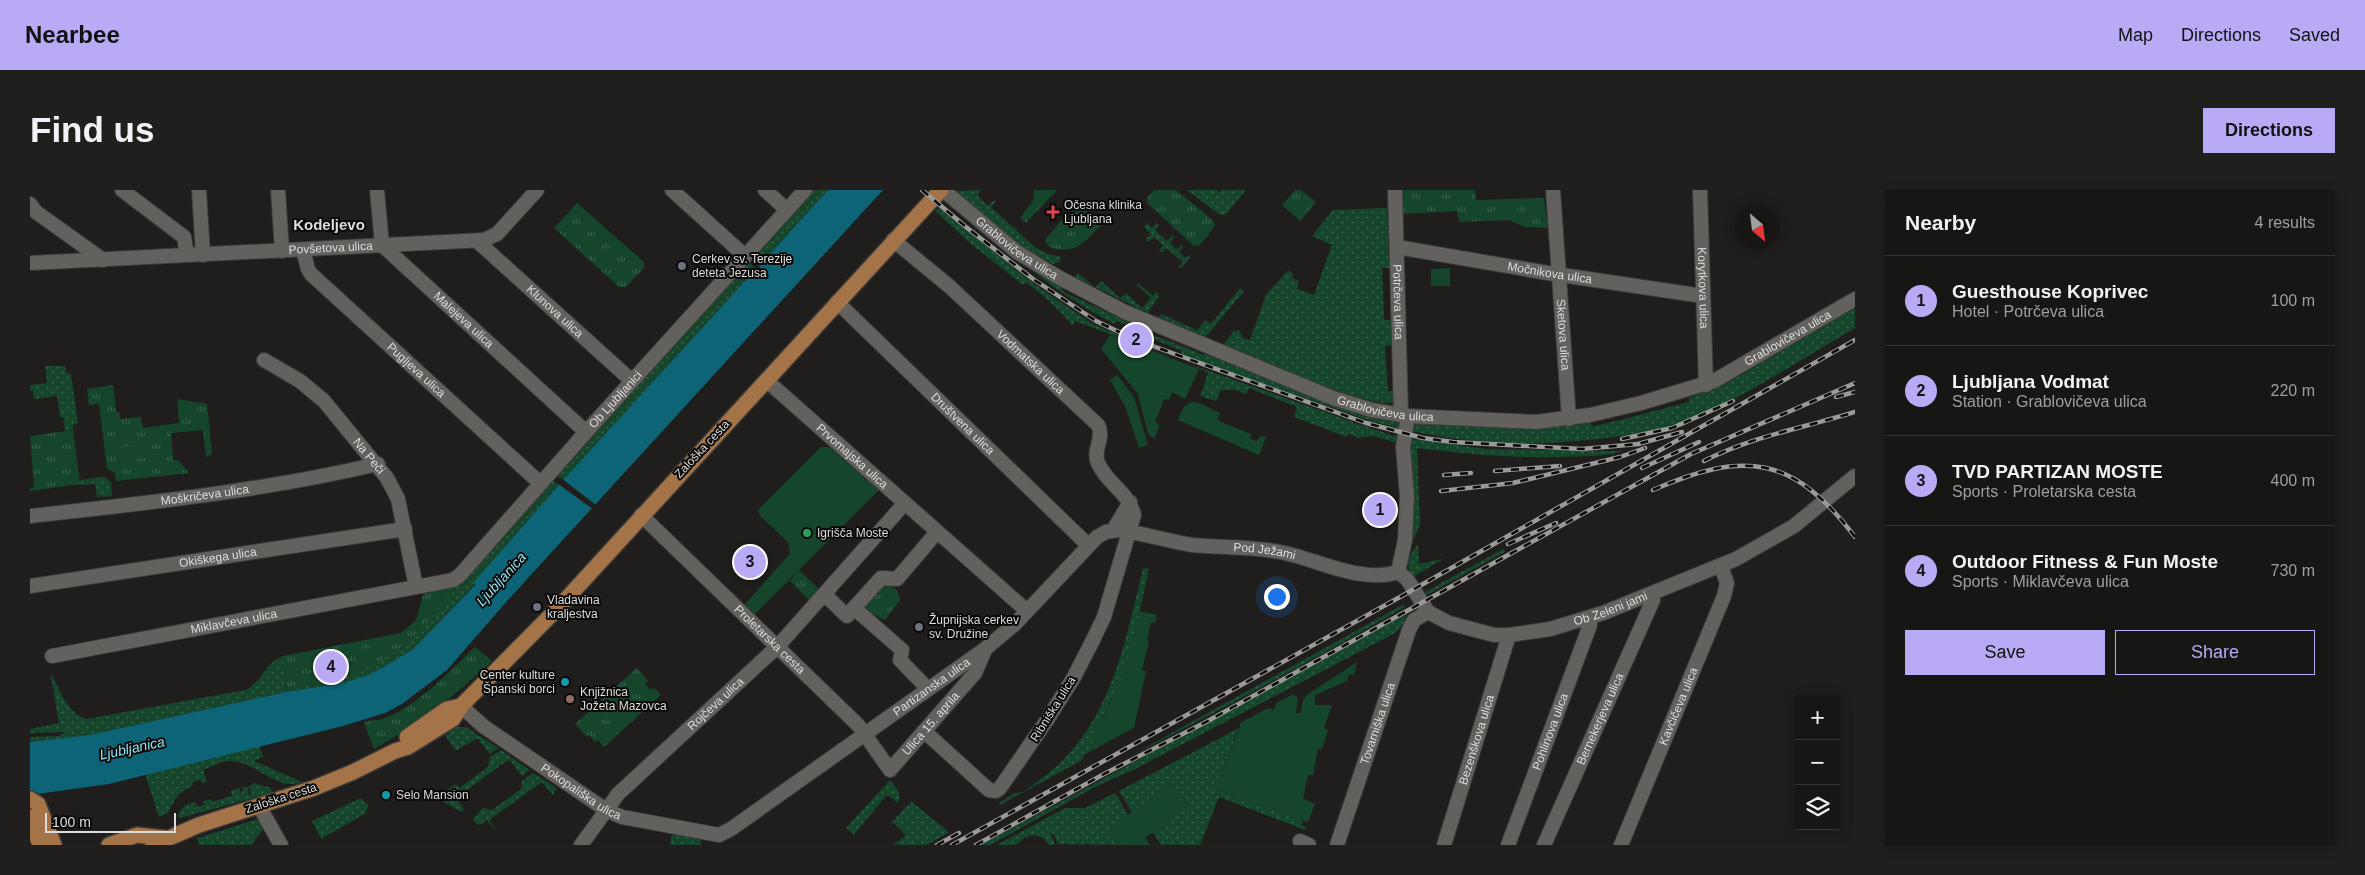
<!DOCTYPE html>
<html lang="en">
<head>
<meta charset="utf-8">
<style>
  :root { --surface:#171615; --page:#201f1e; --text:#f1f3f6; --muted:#9e9fa0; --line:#363534; --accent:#baaaf6 }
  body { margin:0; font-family:Helvetica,sans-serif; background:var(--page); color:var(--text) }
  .controls { position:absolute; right:15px; bottom:15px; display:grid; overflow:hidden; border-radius:0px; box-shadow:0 2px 12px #0003 }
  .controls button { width:45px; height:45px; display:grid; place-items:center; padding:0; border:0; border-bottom:1px solid var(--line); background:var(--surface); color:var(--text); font:25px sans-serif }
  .compass { position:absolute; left:1705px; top:15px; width:45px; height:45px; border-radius:50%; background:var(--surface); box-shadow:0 2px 12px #0003; rotate:152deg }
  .scale { position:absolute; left:15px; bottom:12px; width:131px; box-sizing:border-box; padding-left:5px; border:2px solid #dddddb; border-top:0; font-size:14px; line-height:18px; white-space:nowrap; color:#dddddb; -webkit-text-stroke:4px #090807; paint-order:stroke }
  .you { position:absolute; left:1246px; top:406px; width:18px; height:18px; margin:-12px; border:4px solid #fff; border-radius:50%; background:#1a73e8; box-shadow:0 0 0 8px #1a73e833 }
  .badge { display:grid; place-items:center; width:32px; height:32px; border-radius:50%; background:var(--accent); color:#111; font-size:16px; font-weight:700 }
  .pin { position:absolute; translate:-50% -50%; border:2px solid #fff; box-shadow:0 1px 5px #0006 }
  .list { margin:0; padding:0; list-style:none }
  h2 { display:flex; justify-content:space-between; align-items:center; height:65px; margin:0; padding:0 20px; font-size:21px }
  h2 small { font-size:16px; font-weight:400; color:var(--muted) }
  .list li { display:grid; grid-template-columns:32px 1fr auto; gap:15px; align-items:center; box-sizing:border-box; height:90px; padding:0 20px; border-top:1px solid var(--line) }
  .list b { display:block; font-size:19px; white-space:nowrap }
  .list p { margin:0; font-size:16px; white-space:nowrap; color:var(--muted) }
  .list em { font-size:16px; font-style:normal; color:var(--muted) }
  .actions { display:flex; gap:10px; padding:15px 20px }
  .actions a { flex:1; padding:11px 0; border:1px solid var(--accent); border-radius:0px; text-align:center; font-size:18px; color:var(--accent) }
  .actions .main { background:var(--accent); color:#111 }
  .icon { flex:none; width:28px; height:28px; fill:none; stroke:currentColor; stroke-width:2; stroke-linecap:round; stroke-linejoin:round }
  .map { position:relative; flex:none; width:1825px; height:655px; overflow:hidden; border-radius:0px }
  header { display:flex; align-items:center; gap:30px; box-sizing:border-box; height:70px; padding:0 25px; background:var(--accent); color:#111 }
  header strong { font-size:24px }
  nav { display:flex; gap:28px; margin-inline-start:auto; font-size:18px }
  .intro { display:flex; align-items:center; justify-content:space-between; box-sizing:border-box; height:120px; padding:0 30px }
  h1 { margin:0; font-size:35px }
  .button { padding:12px 22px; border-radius:0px; background:var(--accent); color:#111; font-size:18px; font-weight:700 }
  main { display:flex; gap:30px; padding:0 30px }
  aside { flex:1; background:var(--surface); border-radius:0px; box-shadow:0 2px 12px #0003 }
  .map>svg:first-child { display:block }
  .grass { fill:url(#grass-dots) }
  .park { fill:url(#park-tufts) }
  .garden { fill:#15462b }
  .water { fill:#0d6476 }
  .pier { fill:#1f1e1c }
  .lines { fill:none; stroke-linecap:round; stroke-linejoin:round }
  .minor-casing { stroke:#3c3b3a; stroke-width:16 }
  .major-casing { stroke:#3c3b3a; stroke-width:18 }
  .minor { stroke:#62615e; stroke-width:14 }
  .major { stroke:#a47448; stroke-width:15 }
  .rail-casing { stroke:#9a9a98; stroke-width:4.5 }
  .rail { stroke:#090807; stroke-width:2.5; stroke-dasharray:8; stroke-linecap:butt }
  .health-dot { fill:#e0444e; stroke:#090807; stroke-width:2 }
  .worship-dot { fill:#6b7280; stroke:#090807; stroke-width:2 }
  .leisure-dot { fill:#2e9e5b; stroke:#090807; stroke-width:2 }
  .culture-dot { fill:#0f9aa8; stroke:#090807; stroke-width:2 }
  .education-dot { fill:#8d6e63; stroke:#090807; stroke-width:2 }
  .labels { text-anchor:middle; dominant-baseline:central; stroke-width:4; stroke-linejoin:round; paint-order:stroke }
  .poi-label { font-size:12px; fill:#dddddb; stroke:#090807; text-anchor:start }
  .street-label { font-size:12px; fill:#dddddb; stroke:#090807 }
  .water-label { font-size:14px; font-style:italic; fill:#8ee3f8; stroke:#090807 }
  .quarter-label { font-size:15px; font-weight:bold; fill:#dddddb; stroke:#090807 }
</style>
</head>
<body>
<header>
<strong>Nearbee</strong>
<nav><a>Map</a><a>Directions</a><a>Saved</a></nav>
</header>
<div class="intro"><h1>Find us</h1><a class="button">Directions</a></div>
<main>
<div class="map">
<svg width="1825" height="655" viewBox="0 0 1825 655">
  <defs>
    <pattern id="grass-dots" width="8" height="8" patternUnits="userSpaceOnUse" patternTransform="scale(1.25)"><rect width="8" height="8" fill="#15462b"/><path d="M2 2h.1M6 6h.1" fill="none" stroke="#376049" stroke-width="1.8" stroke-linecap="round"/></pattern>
    <pattern id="park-tufts" width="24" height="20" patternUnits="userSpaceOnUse" patternTransform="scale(1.25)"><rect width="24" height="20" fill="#15462b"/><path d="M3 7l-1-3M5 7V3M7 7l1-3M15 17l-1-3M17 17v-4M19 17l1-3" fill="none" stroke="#376049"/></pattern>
  </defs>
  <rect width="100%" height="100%" fill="#1f1e1c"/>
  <!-- grass -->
  <g class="grass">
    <path d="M782,0H798L729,76L721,67Z"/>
    <path d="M952,0L947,5L958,16L964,10L966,11L961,17L1006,58L1018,64L1031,67L1030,72L1023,74L985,52L925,1Z"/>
    <path d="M1157,0H1187L1190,3L1192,0H1216L1196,24L1190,25Z"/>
    <path d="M909,18L1004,94L1063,134L1145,169L1323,232V234L1326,233L1364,246L1365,245L1371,246L1367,253L1344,246L1329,248L1318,244L1317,247L1264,227L1267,217L1219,198L1217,204L1205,200H1191L1186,211L1170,206L1178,183L1164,176L1045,131L1042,135C1028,118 1013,105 996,92L993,95L941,54L905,21Z"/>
    <path d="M1357,18L1359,78H1352L1354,130H1362L1363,155L1355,156L1358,201H1365L1363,212C1343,221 1220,166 1193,155L1204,141L1209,140L1213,148L1220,150L1236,105L1258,80L1263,84L1262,88L1269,91L1267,99L1284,105L1302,55L1282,46L1303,20Z"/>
    <path d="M1117,33L1122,38L1127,33L1129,35L1125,40L1137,51L1142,45L1144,48L1140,53L1147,60L1151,55L1153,57L1149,62L1156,68L1162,64L1152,78H1148L1153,72L1136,58L1132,62L1129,60L1133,55L1124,47L1118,52L1116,49L1121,44L1114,37Z"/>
    <path d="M972,58L1033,98L1032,101L1115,140L1121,144L1087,131L1085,134C1044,114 1008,86 972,58Z"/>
    <path d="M719,72L726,79L533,290L527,286Z"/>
    <path d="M1048,83L1065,97L1071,91L1090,108L1096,103L1112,118L1121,108L1107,95L1108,93L1123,106L1127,101L1129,106L1118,123L1045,87Z"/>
    <path d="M1210,98L1214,101L1174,149L1128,128L1131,124L1167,140L1175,130L1181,134Z"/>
    <path d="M1825,118V138C1770,170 1714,208 1655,231C1624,242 1591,247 1558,250C1496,256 1442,254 1381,241L1384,233H1387L1498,237L1499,240L1561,233L1562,237L1659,212V208L1690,197Z"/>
    <path d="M1101,140L1132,148L1174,165L1178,163L1370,229L1374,240L1337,230L1151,165L1152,161Z"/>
    <path d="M15,176H36V183L41,184L48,234L43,235V240L35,241L33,227H30L27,206L4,209L3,201H0V195L17,193Z"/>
    <path d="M1379,248L1456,259L1594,261C1573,267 1551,266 1529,267C1481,268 1435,264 1387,258L1390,335L1381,355Z"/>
    <path d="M74,287L81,292L82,306L67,307L65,294L50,295L49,290Z"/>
    <path d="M522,291L529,294L443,393H446L382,460L341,484L313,493L256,502L59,545L0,552V547L29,546L35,542L0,543V539L29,533L21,486L22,484C28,499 39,525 57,529L215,500C232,493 235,472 253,466L256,500C300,491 343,478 379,450Z"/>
    <path d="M1388,354L1389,374L1413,369L1383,387C1374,373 1379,366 1388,354Z"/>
    <path d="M1473,359L1476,361L1397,405L1395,402Z"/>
    <path d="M1113,378L1119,379L1101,461L1091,490L1061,550L1068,557L1054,565L1052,570L970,615L969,613L985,603L993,602C1007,592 1023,581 1035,568C1084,516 1097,446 1113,378Z"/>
    <path d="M1374,414L1375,417C1282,470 1189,522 1093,570Z"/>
    <path d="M1377,424L1374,433L1366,442L1352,450L1105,579L1065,597L960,655H951Z"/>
    <path d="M427,537H436L468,558L460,564L447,548L426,561L415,545Z"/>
    <path d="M1209,538L1186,600L1273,630L1271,635L1276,637L1275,640L1189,607L1170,655H1131L1123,642L1159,616L1142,593L1102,622L1089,601Z"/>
    <path d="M229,555L233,567L224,571L272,592C246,602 225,570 199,571C191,571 181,577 173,580L177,592L173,593L171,590L162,592L163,596C149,601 144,610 138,623L129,627L115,584Z"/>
    <path d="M471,560L500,580L492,586L480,570L475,572L430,605L427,609L434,619L431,622L412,611L411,604L426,594L429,598L458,577L460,567Z"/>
    <path d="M503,583L527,598L523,605L512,592L463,627L460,631L467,642L457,630L450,635L446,634L443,629L453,618L462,620L491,599L492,591Z"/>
    <path d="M860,590L869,602V610L867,613L860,606H856L825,643V645L816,638Z"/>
    <path d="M224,593L241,598L242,603L150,628L147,625L154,616L165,612L167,617L174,615L173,611L181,609L182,612L202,606L201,601L209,598L211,603L213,602L212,597H217L219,603L218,605L222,604L218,597Z"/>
    <path d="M1085,603L1098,625L1079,638L1091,655L1028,654L1024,645L1020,642L1025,655H1019L1013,648L1005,645L994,648L986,655H967L1035,618H1055Z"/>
    <path d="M331,608L338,615L336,623L291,649L282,631Z"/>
    <path d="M881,612H882L919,642L897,655H863L876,645L862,632Z"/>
    <path d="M228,629L234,638L221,655H169L167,648Z"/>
    <path d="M642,643L670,649L672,655H640Z"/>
  </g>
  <!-- park -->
  <g class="park">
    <path d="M1004,0H1027L996,33L990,28L1003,11Z"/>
    <path d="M1124,0H1146L1184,31L1185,36L1170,55L1164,56L1117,13V8Z"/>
    <path d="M1265,0H1271L1286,12L1270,31L1252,15Z"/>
    <path d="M1371,0H1445L1446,10L1514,8L1518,38L1495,37L1479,30L1429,32L1427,21L1373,24Z"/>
    <path d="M547,13L614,72V78L596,97H589L524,38Z"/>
    <path d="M1051,15L1073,34C1054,50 1049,66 1019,57L1015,50L1035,26L1039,29Z"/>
    <path d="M83,195L86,221L90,224V229L111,227L113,238L149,233L147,209L177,214L182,264L176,267L173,240L141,243L143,270L149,271L159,283L86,291L85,283L77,279L69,214L59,215L57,199Z"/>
    <path d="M43,240L50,294L0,301V298L4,297L0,246Z"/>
    <path d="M769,380L790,400L780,411L760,391Z"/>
    <path d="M430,392C414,412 398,433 379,450C347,481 298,492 256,500L253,466L371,443L386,430L394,402Z"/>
    <path d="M858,394L867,400L870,410L855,430L831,418L850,397Z"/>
    <path d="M445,457L462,471C426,505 387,535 344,559L334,533C341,529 346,531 352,529C383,520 422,479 445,457Z"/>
    <path d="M607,478L618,491L615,494L621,500L624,498L631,505L574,557L568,550L565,552L559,545L557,547L545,534Z"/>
  </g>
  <!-- garden -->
  <g class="garden">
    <path d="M1420,78V96H1401V79Z"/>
    <path d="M1080,145L1169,179L1155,209L1142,202L1139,210L1134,209L1125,232L1130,235L1124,249L1118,244L1108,204L1071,159Z"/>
    <path d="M1087,185L1104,207L1118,255L1109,258L1095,216L1080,190Z"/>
    <path d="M1167,212L1190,223L1187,230L1221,244L1220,249L1227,251L1230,246L1236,247L1229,265L1148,230C1152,220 1154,212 1167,212Z"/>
    <path d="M118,254L120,267L93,269L92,257Z"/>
    <path d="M791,257H799L849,300L725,424L715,414L760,364L758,352L730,326L728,320Z"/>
    <path d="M1109,421L1127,425L1125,433L1121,432L1117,450L1119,451L1112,480L1116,481L1104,538L1068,557L1060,550C1085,508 1100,469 1109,421Z"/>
    <path d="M1327,472L1324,485L1319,484L1317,491L1285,505V515H1302L1294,538L1298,540L1292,559H1288L1283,585H1278L1273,609L1285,614L1278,632L1186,600L1210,537V533L1238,518L1244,520L1246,513L1263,504L1268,508L1266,523H1271L1273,510L1278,504Z"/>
    <path d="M1142,593L1159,616L1115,648L1120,655H1091L1079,638Z"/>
  </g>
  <!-- water -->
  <path class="water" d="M798,0H853L477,411L417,480L372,514L355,523L313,536L79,594L0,605V552L59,545L256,502L313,493L341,484L382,460L446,394L443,393L533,290L726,79L729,81L731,78L729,76Z"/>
  <!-- pier -->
  <path class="pier" d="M531,288L566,315L568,316L564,320L527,293Z"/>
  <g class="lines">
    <!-- minor casing -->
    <g class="minor-casing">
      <g id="minor">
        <path d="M92,0L154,47L157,65"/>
        <path d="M169,0L173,65"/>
        <path d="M248,0L252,61"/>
        <path id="s1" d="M347,0L352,55L556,242"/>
        <path d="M642,0L715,66"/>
        <path d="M735,0L757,20"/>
        <path id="s2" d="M913,0L987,62L1028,87L1095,122L1303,208L1342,220L1378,226L1506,232L1560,225L1611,213L1684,191L1825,109"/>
        <path id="s3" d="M1365,0L1371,225"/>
        <path id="s4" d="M1523,0L1539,229"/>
        <path id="s5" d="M1670,0L1676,195"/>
        <path d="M0,14L6,22L73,70"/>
        <path id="s6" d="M863,50L919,96L1068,235C1075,248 1062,260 1068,273C1077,294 1098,301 1104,325L1074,427L1063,450L1044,487L1017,530L970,598L966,601L959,600L894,541"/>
        <path id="s7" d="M447,51L602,191"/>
        <path id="s8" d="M1367,57L1518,83L1673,106"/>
        <path id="s9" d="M273,60L278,79L281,84L510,293"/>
        <path id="s10" d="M0,73L454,50L467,44L507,0"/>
        <path id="s11" d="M807,112L1058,355"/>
        <path id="s12" d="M234,170L270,191L294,211L357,288L368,309L386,397"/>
        <path id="s13" d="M736,190L997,421"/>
        <path id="s14" d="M611,325L828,535L860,580L945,483L955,460"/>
        <path id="s15" d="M0,326C117,313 233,301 348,274"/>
        <path d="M1084,339L1100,312"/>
        <path id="s16" d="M1368,382L1377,389L1398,422L1419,433L1464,445H1479L1520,439L1573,423L1706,369L1764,336L1825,286"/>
        <path d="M1368,382L1375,350L1377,306L1373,257L1378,226"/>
        <path id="s17" d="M0,396L375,339"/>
        <path d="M795,405L817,426L824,418L872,460L870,470L898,499"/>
        <path d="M824,418L851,388L867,389L907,342"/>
        <path id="s18" d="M22,466L423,390L430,385L556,242L775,0"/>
        <path id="s19" d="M431,516L453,536L576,620L592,627L689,645L701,639L955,459L985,434L1067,347L1076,342L1088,340C1113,343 1137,351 1162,355C1192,358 1220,356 1250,362C1287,369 1330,394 1368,382"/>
        <path d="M229,616L251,655"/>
        <path d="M1270,651L1279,655"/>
        <path id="s20" d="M551,655L588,604L748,456L875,313"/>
        <path id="s21" d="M1307,655L1379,440L1384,430L1398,422"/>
        <path id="s22" d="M1414,655L1479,445"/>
        <path id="s23" d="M1478,655L1560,435L1558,428"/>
        <path id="s24" d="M1514,655L1623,410L1621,405"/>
        <path id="s25" d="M1591,655L1694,406L1697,393L1691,376"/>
      </g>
    </g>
    <!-- major casing -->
    <g class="major-casing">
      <g id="major">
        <path d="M377,547L417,519L431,516"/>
        <path d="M0,609L8,614L24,655"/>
        <path d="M0,627L10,655"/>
        <path d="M79,655L107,645L134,648"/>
        <path d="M123,655L169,635L284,598L323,582L365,561L378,557L423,529L431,516L528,418L911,0"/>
      </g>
    </g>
    <!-- minor -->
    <use href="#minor" class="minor"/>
    <!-- major -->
    <use href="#major" class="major"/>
    <!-- rail casing -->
    <g class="rail-casing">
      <g id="rail">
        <path d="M892,0L936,37L1003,89L1066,131L1106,150L1336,233L1393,248L1423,252L1552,259L1608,254L1652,242"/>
        <path d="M1806,207L1825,202"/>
        <path d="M1592,249L1642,238L1703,211"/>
        <path d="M1674,271C1722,246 1774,238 1825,222"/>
        <path d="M1612,278L1669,252"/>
        <path d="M1465,281L1530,276"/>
        <path d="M1414,285L1441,283"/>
        <path d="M1623,300C1714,260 1763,265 1825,347"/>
        <path d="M1411,301L1483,293L1590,267L1615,258"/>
        <path d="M1478,354L1526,333"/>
        <path d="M907,655L929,643"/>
        <path d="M922,655L1370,407L1825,150"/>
        <path d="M946,655L1074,584L1176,532L1661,264L1825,193"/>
      </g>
    </g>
    <!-- rail -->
    <use href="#rail" class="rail"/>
  </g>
  <!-- markers -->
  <path class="health-dot" d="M1020.5 14.5h5v5h5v5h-5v5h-5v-5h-5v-5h5z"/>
  <g class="worship-dot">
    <circle cx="652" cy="76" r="5"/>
    <circle cx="507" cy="417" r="5"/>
    <circle cx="889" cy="437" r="5"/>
  </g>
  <circle class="leisure-dot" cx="777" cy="343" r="5"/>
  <g class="culture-dot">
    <circle cx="535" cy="492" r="5"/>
    <circle cx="356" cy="605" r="5"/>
  </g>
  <circle class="education-dot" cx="540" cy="509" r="5"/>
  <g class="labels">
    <!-- poi labels -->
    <g class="poi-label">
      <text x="1034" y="15">Očesna klinika<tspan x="1034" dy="14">Ljubljana</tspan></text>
      <text x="662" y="69">Cerkev sv. Terezije<tspan x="662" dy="14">deteta Jezusa</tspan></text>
      <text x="787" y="343">Igrišča Moste</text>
      <text x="517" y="410">Vladavina<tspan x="517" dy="14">kraljestva</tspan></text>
      <text x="899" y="430">Župnijska cerkev<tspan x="899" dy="14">sv. Družine</tspan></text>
      <text x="525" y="485" text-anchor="end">Center kulture<tspan x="525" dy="14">Španski borci</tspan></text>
      <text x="550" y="502">Knjižnica<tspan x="550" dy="14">Jožeta Mazovca</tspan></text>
      <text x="366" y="605">Selo Mansion</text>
    </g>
    <!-- street labels -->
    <g class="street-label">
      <text stroke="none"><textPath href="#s2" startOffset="94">Grablovičeva ulica</textPath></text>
      <text stroke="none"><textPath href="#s10" startOffset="301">Povšetova ulica</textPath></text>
      <text stroke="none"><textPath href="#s8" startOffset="155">Močnikova ulica</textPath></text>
      <text stroke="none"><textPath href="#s5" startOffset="98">Korytkova ulica</textPath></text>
      <text stroke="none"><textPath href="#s3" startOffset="112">Potrčeva ulica</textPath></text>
      <text stroke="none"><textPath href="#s7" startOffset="105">Klunova ulica</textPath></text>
      <text stroke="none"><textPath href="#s1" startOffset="166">Malejeva ulica</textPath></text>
      <text stroke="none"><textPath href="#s4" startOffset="145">Sketova ulica</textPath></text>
      <text stroke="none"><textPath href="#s2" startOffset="919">Grablovičeva ulica</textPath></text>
      <text stroke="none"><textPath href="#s6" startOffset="184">Vodmatska ulica</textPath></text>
      <text stroke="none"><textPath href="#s9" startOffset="168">Pugljeva ulica</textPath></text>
      <text stroke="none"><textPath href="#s18" startOffset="651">Ob Ljubljanici</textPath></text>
      <text stroke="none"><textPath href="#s2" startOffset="499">Grablovičeva ulica</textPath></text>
      <text stroke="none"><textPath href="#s11" startOffset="175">Društvena ulica</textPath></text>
      <text transform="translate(672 259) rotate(-47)">Zaloška cesta</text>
      <text stroke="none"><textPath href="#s12" startOffset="144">Na Peči</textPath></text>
      <text stroke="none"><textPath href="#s13" startOffset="115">Prvomajska ulica</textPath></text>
      <text stroke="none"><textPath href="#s15" startOffset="176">Moškričeva ulica</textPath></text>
      <text stroke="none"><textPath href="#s19" startOffset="949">Pod Ježami</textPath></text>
      <text stroke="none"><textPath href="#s17" startOffset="190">Okiškega ulica</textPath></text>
      <text stroke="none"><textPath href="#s16" startOffset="241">Ob Zeleni jami</textPath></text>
      <text stroke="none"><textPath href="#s18" startOffset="185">Miklavčeva ulica</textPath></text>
      <text stroke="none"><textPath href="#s14" startOffset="179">Proletarska cesta</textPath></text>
      <text stroke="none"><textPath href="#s19" startOffset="554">Partizanska ulica</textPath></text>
      <text stroke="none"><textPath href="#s20" startOffset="196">Rojčeva ulica</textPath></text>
      <text stroke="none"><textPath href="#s25" startOffset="150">Kavčičeva ulica</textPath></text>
      <text transform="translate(1023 519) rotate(-58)">Ribniška ulica</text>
      <text stroke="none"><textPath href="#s24" startOffset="138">Bernekerjeva ulica</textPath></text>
      <text stroke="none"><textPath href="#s14" startOffset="419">Ulica 15. aprila</textPath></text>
      <text stroke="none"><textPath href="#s21" startOffset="128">Tovarniška ulica</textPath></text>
      <text stroke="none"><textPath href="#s23" startOffset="121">Pohlinova ulica</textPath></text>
      <text stroke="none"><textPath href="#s22" startOffset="110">Bezenškova ulica</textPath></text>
      <text stroke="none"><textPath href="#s19" startOffset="148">Pokopališka ulica</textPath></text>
      <text transform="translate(251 608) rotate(-18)">Zaloška cesta</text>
    </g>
    <!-- water labels -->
    <g class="water-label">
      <text transform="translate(471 389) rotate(-48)">Ljubljanica</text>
      <text transform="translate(102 558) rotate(-12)">Ljubljanica</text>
    </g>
    <!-- quarter labels -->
    <g class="quarter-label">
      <text x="299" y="34">Kodeljevo</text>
    </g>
  </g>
</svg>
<div class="controls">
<button>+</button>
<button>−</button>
<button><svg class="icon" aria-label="layers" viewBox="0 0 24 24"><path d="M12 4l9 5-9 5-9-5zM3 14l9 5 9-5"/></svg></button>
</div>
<svg class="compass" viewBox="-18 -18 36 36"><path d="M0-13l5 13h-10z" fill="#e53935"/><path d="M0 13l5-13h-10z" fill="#9e9fa0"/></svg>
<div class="scale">100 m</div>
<div class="you"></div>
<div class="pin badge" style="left:1350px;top:320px">1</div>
<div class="pin badge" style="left:1106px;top:150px">2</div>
<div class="pin badge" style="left:720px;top:372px">3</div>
<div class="pin badge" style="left:301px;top:477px">4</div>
</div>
<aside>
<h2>Nearby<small>4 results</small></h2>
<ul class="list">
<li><span class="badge">1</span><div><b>Guesthouse Koprivec</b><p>Hotel · Potrčeva ulica</p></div><em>100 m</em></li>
<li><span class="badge">2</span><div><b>Ljubljana Vodmat</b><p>Station · Grablovičeva ulica</p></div><em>220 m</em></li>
<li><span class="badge">3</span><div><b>TVD PARTIZAN MOSTE</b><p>Sports · Proletarska cesta</p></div><em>400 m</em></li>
<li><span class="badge">4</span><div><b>Outdoor Fitness &amp; Fun Moste</b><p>Sports · Miklavčeva ulica</p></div><em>730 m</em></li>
</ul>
<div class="actions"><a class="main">Save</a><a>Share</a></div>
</aside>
</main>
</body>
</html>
